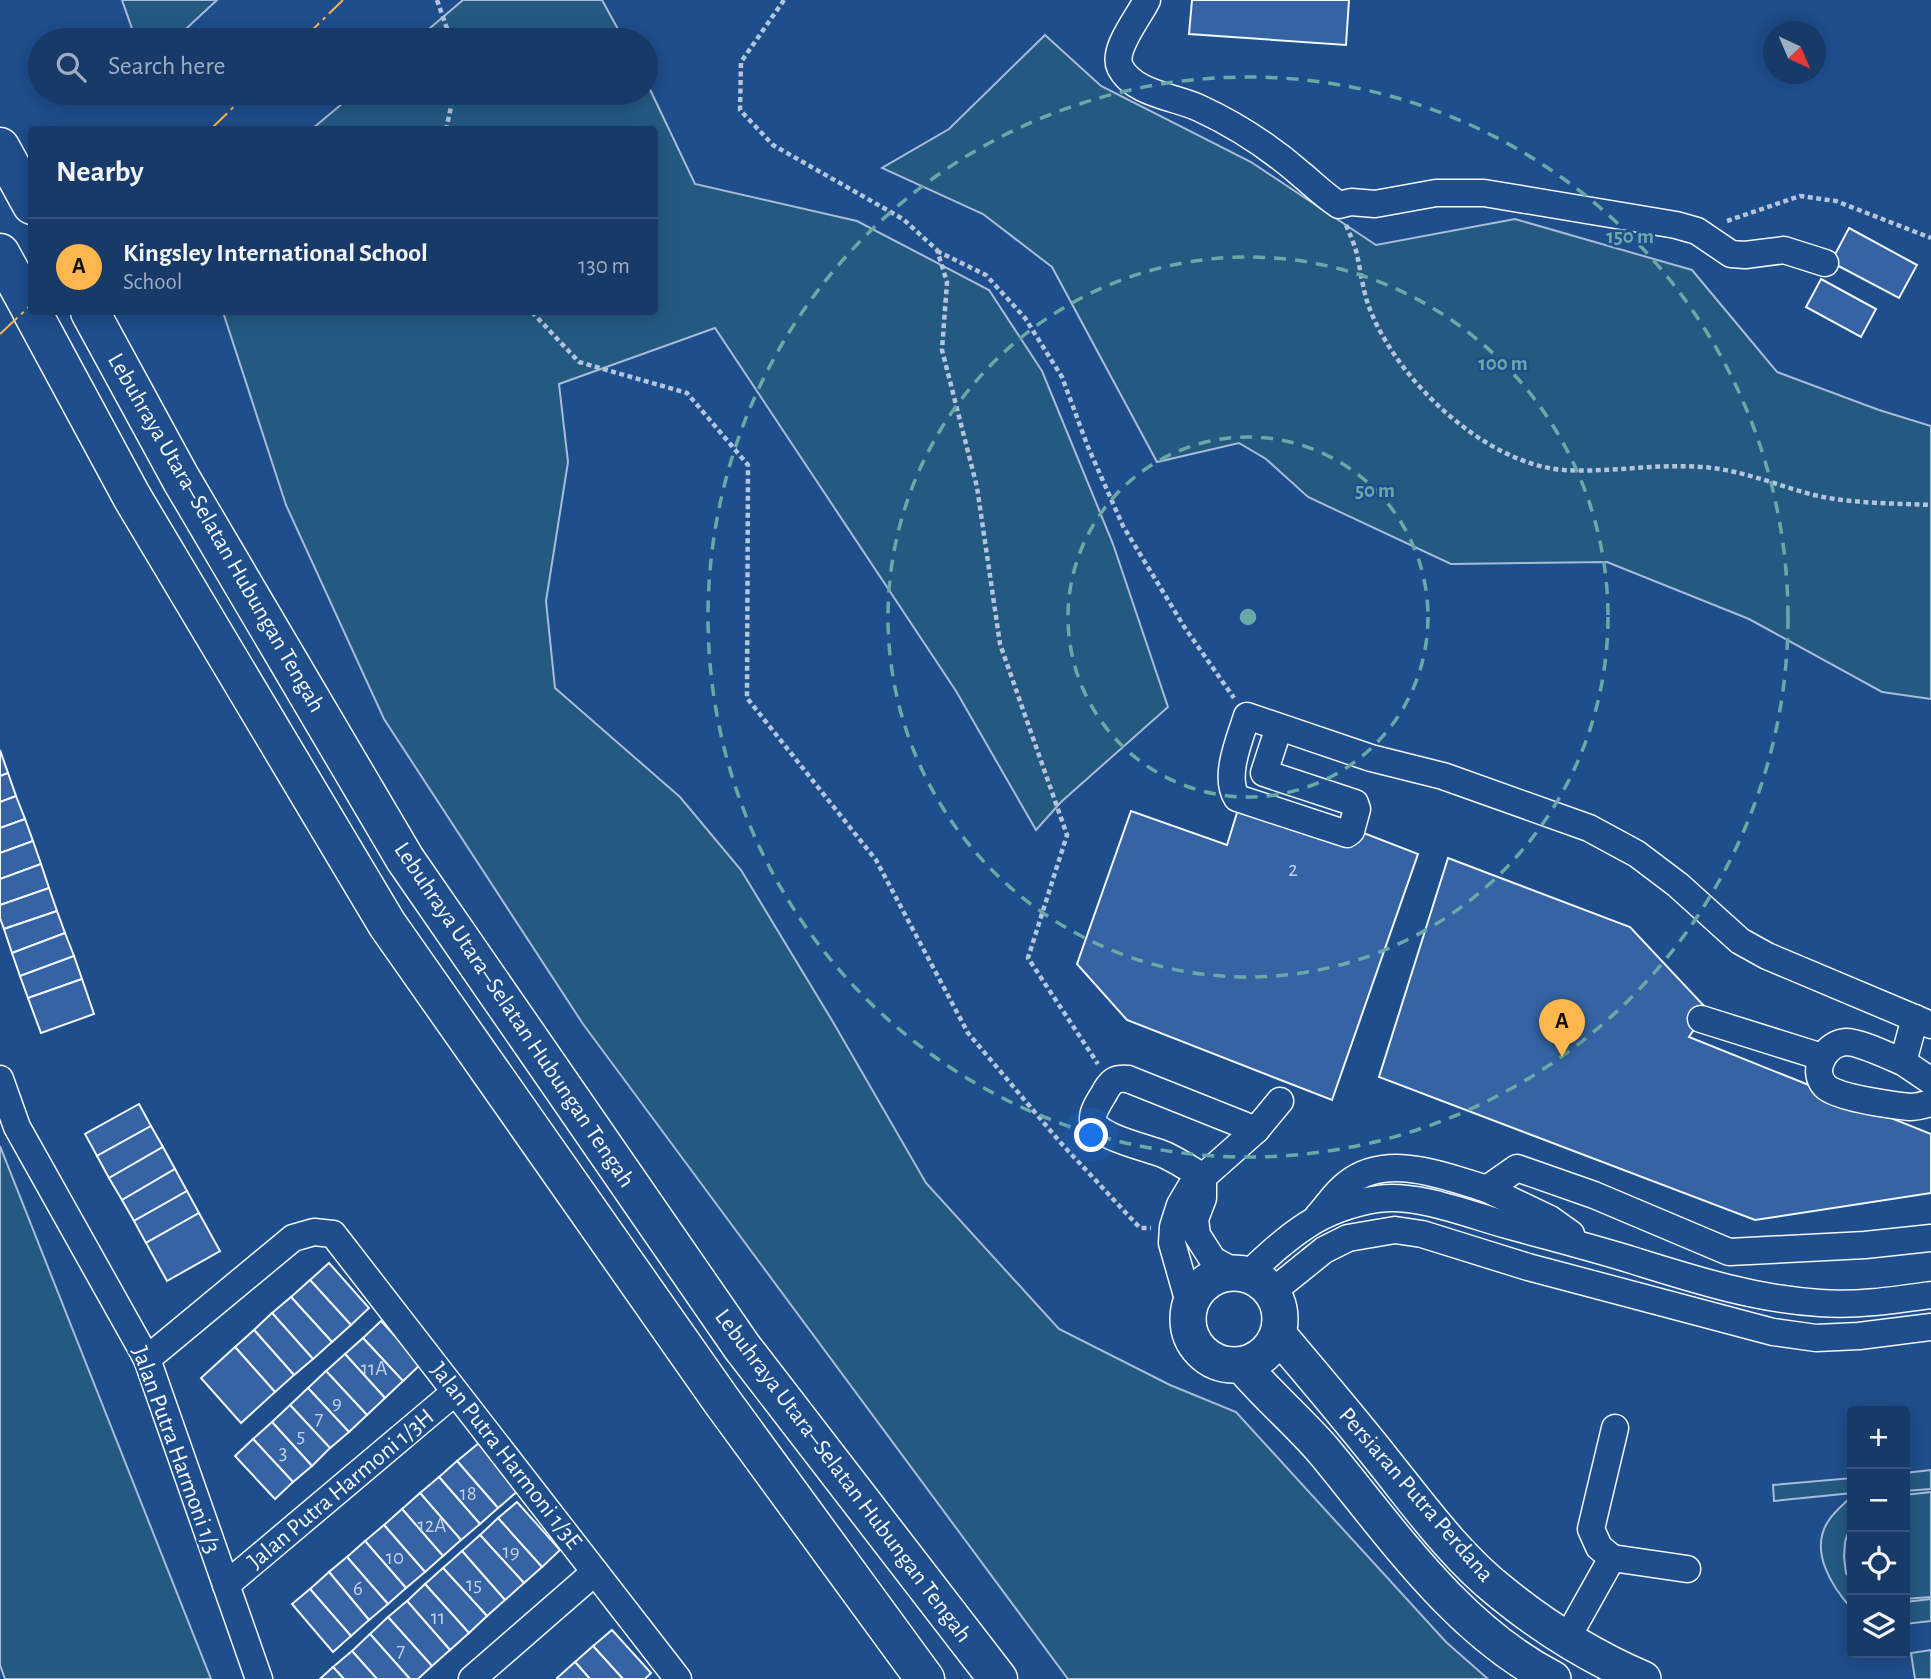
<!DOCTYPE html>
<html lang="en">
<head>
<meta charset="utf-8">
<style>
  :root { --surface:#173a69; --page:#20416f; --text:#f1f3f6; --muted:#9eadc0; --line:#36547d; --accent:#ffb74d }
  body { margin:0; font-family:"Alegreya Sans",sans-serif; background:var(--page); color:var(--text) }
  .controls { position:absolute; right:21px; bottom:21px; display:grid; overflow:hidden; border-radius:7px; box-shadow:0 4px 18px #0003 }
  .controls button { width:63px; height:63px; display:grid; place-items:center; padding:0; border:0; border-bottom:2px solid var(--line); background:var(--surface); color:var(--text); font:35px sans-serif }
  .compass { position:absolute; left:1763px; top:21px; width:63px; height:63px; border-radius:50%; background:var(--surface); box-shadow:0 4px 18px #0003; rotate:136deg }
  .you { position:absolute; left:1092px; top:1136px; width:24px; height:24px; margin:-18px; border:5px solid #fff; border-radius:50%; background:#1a73e8; box-shadow:0 0 0 10px #1a73e833 }
  .badge { display:grid; place-items:center; width:46px; height:46px; border-radius:50%; background:var(--accent); color:#111; font-size:23px; font-weight:700 }
  .pin { position:absolute; translate:-50% -58px; filter:drop-shadow(0 2px 4px #0008) }
  .pin::after { content:''; position:absolute; top:37px; width:24px; height:21px; background:inherit; clip-path:polygon(0 0,100% 0,50% 100%) }
  .list { margin:0; padding:0; list-style:none }
  h2 { display:flex; justify-content:space-between; align-items:center; height:91px; margin:0; padding:0 28px; font-size:30px }
  h2 small { font-size:23px; font-weight:400; color:var(--muted) }
  .list li { display:grid; grid-template-columns:46px 1fr auto; gap:21px; align-items:center; box-sizing:border-box; height:98px; padding:0 28px; border-top:2px solid var(--line) }
  .list b { display:block; font-size:26px; white-space:nowrap }
  .list p { margin:0; font-size:23px; white-space:nowrap; color:var(--muted) }
  .list em { font-size:23px; font-style:normal; color:var(--muted) }
  .icon { flex:none; width:38px; height:38px; fill:none; stroke:currentColor; stroke-width:2; stroke-linecap:round; stroke-linejoin:round }
  .map { position:relative; flex:none; width:1931px; height:1679px; overflow:hidden }
  .search { position:absolute; background:var(--surface); box-shadow:0 4px 18px #0003; left:28px; top:28px; width:630px; height:77px; display:flex; align-items:center; gap:18px; box-sizing:border-box; padding:0 24px; border-radius:38px; color:var(--muted); font-size:26px }
  .panel { position:absolute; background:var(--surface); box-shadow:0 4px 18px #0003; left:28px; top:126px; width:630px; height:189px; border-radius:7px }
  .map>svg:first-child { display:block }
  .green { fill:#245a82; stroke:#a8bbd7; stroke-width:2 }
  .building { fill:#3563a3; stroke:#f2f6ff; stroke-width:2 }
  .lines { fill:none; stroke-linecap:round; stroke-linejoin:round }
  .minor-casing { stroke:#f2f6ff; stroke-width:29 }
  .major-casing { stroke:#f2f6ff; stroke-width:38 }
  .highway-casing { stroke:#f2f6ff; stroke-width:41 }
  .path { stroke:#b3c4dc; stroke-width:4.5; stroke-dasharray:5 3.5; stroke-linecap:butt }
  .minor { stroke:#1f4e8c; stroke-width:26 }
  .major { stroke:#1f4e8c; stroke-width:35 }
  .highway { stroke:#1f4e8c; stroke-width:38 }
  .power { stroke:#ffb74d; stroke-width:2; stroke-dasharray:24 5 3.5 5; stroke-linecap:butt }
  .ring { fill:none; stroke:#6aa9a8; stroke-width:3.5; stroke-dasharray:12 9 }
  .labels { text-anchor:middle; dominant-baseline:central; stroke-width:5; stroke-linejoin:round; paint-order:stroke }
  .number-label { font-size:21px; fill:#c3d1e8 }
  .street-label { font-size:24px; fill:#f2f6ff; stroke:#1f4e8c }
  .centre { fill:#6aa9a8; stroke:#1f4e8c; stroke-width:3.5 }
  .ring-label { font-size:21px; text-anchor:middle; font-weight:bold; fill:#6aa9a8; stroke:#1f4e8c; stroke-width:5; stroke-linejoin:round; paint-order:stroke }
</style>
</head>
<body>
<div class="map">
<svg width="1931" height="1679" viewBox="0 0 1931 1679">
  <rect width="100%" height="100%" fill="#1f4e8c"/>
  <!-- green -->
  <g class="green">
    <path d="M122,0H217L174,40H136Z"/>
    <path d="M463,0H602L624,40H416Z"/>
    <path d="M1045,35L1101,86L1251,162L1376,245L1515,219L1692,270L1777,372L1879,410L1931,426V699L1882,692L1749,619L1607,562L1451,564L1308,497L1266,459L1239,443L1157,462L1052,267L983,214L882,168L949,129Z"/>
    <path d="M646,81L695,184L857,221L989,290L1042,371L1113,544L1168,707L1061,802L1036,830L956,691L715,328L559,384L568,462L546,601L555,688L680,797L741,870L833,1022L926,1183L1059,1329L1170,1385L1236,1412L1446,1642L1488,1679H1068L583,1024L384,719L286,505L223,312H654V130L312,129L355,93H646Z"/>
    <path d="M0,1146L211,1679H5L0,1665Z"/>
    <path d="M1931,1470V1489L1905,1491V1473Z"/>
    <path d="M1852,1478V1493L1774,1501L1773,1485Z"/>
    <path d="M1931,1492V1597L1905,1599V1495Z"/>
    <path d="M1852,1496V1522L1845,1542L1844,1557L1846,1573L1852,1581V1609C1832,1587 1808,1550 1829,1520C1835,1511 1845,1503 1852,1496Z"/>
    <path d="M1931,1599V1621L1905,1624V1602Z"/>
    <path d="M1931,1650V1679H1915L1911,1653Z"/>
  </g>
  <!-- building -->
  <g class="building">
    <path d="M1192,0H1349L1346,45L1189,34Z"/>
    <path d="M1849,228L1917,265L1899,298L1831,262Z"/>
    <path d="M1821,279L1876,309L1861,337L1806,307Z"/>
    <path d="M0,750L8,773L0,776Z"/>
    <path d="M8,773L16,796L0,802V776Z"/>
    <path d="M1245,787L1418,854L1332,1100L1127,1020L1077,964L1131,811L1227,845Z"/>
    <path d="M16,796L25,819L0,828V802Z"/>
    <path d="M25,819L33,841L0,853V828Z"/>
    <path d="M33,841L41,864L0,879V853Z"/>
    <path d="M1448,858L1630,927L1707,1009L1689,1037L1931,1134V1193L1755,1220L1379,1077Z"/>
    <path d="M41,864L49,888L0,905V879Z"/>
    <path d="M49,888L57,911L4,929L0,918V905Z"/>
    <path d="M57,911L65,933L12,953L4,929Z"/>
    <path d="M65,933L74,956L20,976L12,953Z"/>
    <path d="M74,956L82,979L28,998L20,976Z"/>
    <path d="M82,979L94,1014L41,1033L28,998Z"/>
    <path d="M139,1104L151,1126L97,1156L85,1134Z"/>
    <path d="M151,1126L163,1147L109,1178L97,1156Z"/>
    <path d="M163,1147L175,1169L122,1200L109,1178Z"/>
    <path d="M175,1169L187,1191L134,1221L122,1200Z"/>
    <path d="M187,1191L199,1213L146,1243L134,1221Z"/>
    <path d="M199,1213L220,1251L167,1281L146,1243Z"/>
    <path d="M329,1263L369,1308L351,1325L310,1280Z"/>
    <path d="M310,1280L351,1325L332,1342L291,1297Z"/>
    <path d="M291,1297L332,1342L313,1359L272,1313Z"/>
    <path d="M272,1313L313,1359L294,1375L254,1330Z"/>
    <path d="M381,1321L421,1364L403,1381L363,1338Z"/>
    <path d="M254,1330L294,1375L275,1392L235,1347Z"/>
    <path d="M363,1338L403,1381L385,1398L345,1354Z"/>
    <path d="M235,1347L275,1392L241,1423L201,1378Z"/>
    <path d="M345,1354L385,1398L367,1415L326,1371Z"/>
    <path d="M326,1371L367,1415L349,1432L308,1388Z"/>
    <path d="M308,1388L349,1432L330,1448L290,1405Z"/>
    <path d="M290,1405L330,1448L312,1466L272,1422Z"/>
    <path d="M272,1422L312,1466L293,1482L253,1439Z"/>
    <path d="M253,1439L293,1482L275,1499L235,1456Z"/>
    <path d="M479,1443L519,1490L498,1508L457,1461Z"/>
    <path d="M457,1461L498,1508L480,1524L439,1477Z"/>
    <path d="M439,1477L480,1524L461,1540L420,1493Z"/>
    <path d="M420,1493L461,1540L443,1556L402,1509Z"/>
    <path d="M517,1502L560,1550L542,1567L498,1518Z"/>
    <path d="M402,1509L443,1556L425,1572L384,1525Z"/>
    <path d="M498,1518L542,1567L524,1583L480,1535Z"/>
    <path d="M384,1525L425,1572L406,1588L365,1541Z"/>
    <path d="M480,1535L524,1583L505,1600L462,1551Z"/>
    <path d="M365,1541L406,1588L388,1604L347,1557Z"/>
    <path d="M462,1551L505,1600L487,1616L443,1568Z"/>
    <path d="M347,1557L388,1604L369,1620L329,1572Z"/>
    <path d="M443,1568L487,1616L469,1633L425,1584Z"/>
    <path d="M329,1572L369,1620L351,1636L310,1589Z"/>
    <path d="M425,1584L469,1633L450,1650L407,1601Z"/>
    <path d="M310,1589L351,1636L333,1652L292,1604Z"/>
    <path d="M407,1601L450,1650L432,1666L388,1617Z"/>
    <path d="M388,1617L432,1666L418,1679H410L370,1634Z"/>
    <path d="M612,1630L651,1673L645,1679H623L593,1646Z"/>
    <path d="M370,1634L410,1679H377L352,1651Z"/>
    <path d="M593,1646L623,1679H590L575,1662Z"/>
    <path d="M352,1651L377,1679H344L333,1667Z"/>
    <path d="M575,1662L590,1679H558L557,1678Z"/>
    <path d="M333,1667L344,1679H320Z"/>
  </g>
  <g class="lines">
    <!-- minor casing -->
    <g class="minor-casing">
      <g id="minor">
        <path d="M1147,0C1139,17 1112,49 1120,67C1133,94 1176,97 1199,108C1236,125 1271,148 1302,175C1315,186 1325,196 1339,205L1351,202L1375,204L1436,193H1484L1676,225L1697,231L1731,254L1745,255L1784,250L1825,263"/>
        <path d="M1279,727L1264,773L1355,803L1357,809L1351,831L1347,834L1237,798C1223,777 1240,738 1247,716L1371,758L1443,776L1589,828L1637,854L1678,885L1740,941L1767,956L1931,1025"/>
        <path d="M1915,1018L1903,1062L1931,1081"/>
        <path d="M1701,1019L1822,1057"/>
        <path d="M1903,1062C1888,1056 1860,1042 1846,1042C1826,1043 1810,1070 1825,1086C1837,1098 1892,1105 1910,1107C1916,1107 1924,1105 1931,1103"/>
        <path d="M0,1079L17,1127L147,1359L259,1679"/>
        <path d="M1487,1189L1550,1219L1571,1234"/>
        <path d="M1318,1216C1327,1206 1336,1192 1347,1184C1387,1152 1444,1176 1487,1189L1517,1168L1594,1195L1729,1252L1865,1245L1931,1238"/>
        <path d="M1235,1272L1213,1260L1197,1235L1195,1219L1203,1198V1177L1256,1130L1280,1101"/>
        <path d="M1248,1274C1290,1235 1319,1208 1378,1199C1417,1193 1470,1215 1507,1225C1550,1237 1593,1248 1635,1261C1696,1280 1756,1299 1820,1303C1856,1306 1896,1300 1931,1295"/>
        <path d="M1272,1292L1324,1250L1348,1238L1395,1230L1422,1234L1528,1267L1773,1332L1816,1338L1859,1336L1931,1327"/>
        <path d="M1190,1306L1172,1243L1173,1227L1180,1205L1190,1188L1203,1177C1190,1169 1178,1161 1165,1155C1149,1148 1095,1137 1093,1120C1092,1110 1102,1098 1106,1090C1112,1080 1116,1078 1128,1079L1256,1130"/>
        <path d="M147,1359L293,1238L314,1232L333,1234L678,1679"/>
        <path d="M1612,1558L1687,1569"/>
        <path d="M226,1585L455,1392"/>
        <path d="M1566,1640L1612,1558L1599,1547L1591,1529L1615,1428"/>
        <path d="M472,1679L595,1572"/>
      </g>
    </g>
    <!-- major casing -->
    <g class="major-casing">
      <g id="major">
        <circle cx="1234" cy="1319" r="46"/>
        <path d="M1278,1334C1314,1377 1350,1419 1384,1462C1420,1507 1456,1557 1502,1593C1545,1628 1592,1657 1643,1679"/>
        <path d="M1242,1365C1267,1395 1297,1420 1323,1450C1391,1532 1456,1629 1553,1679"/>
      </g>
    </g>
    <!-- highway casing -->
    <g class="highway-casing">
      <g id="highway">
        <path d="M0,147L32,205"/>
        <path d="M0,253L32,311"/>
        <path d="M32,312L132,497L387,924L721,1400L925,1679"/>
        <path d="M90,312L181,479L405,859L742,1347L998,1679"/>
      </g>
    </g>
    <!-- path -->
    <g class="path">
      <path d="M437,0L451,40"/>
      <path d="M784,0L741,62L740,110L773,145L903,219L937,250L947,282L942,350L977,487L1000,644L1067,835L1028,958L1098,1064"/>
      <path d="M446,130L454,93"/>
      <path d="M1727,221L1800,196L1836,201L1931,238"/>
      <path d="M1346,225C1350,235 1355,245 1357,255C1361,272 1363,291 1369,307C1396,379 1484,464 1564,470C1613,473 1663,462 1712,468C1746,472 1777,485 1810,494C1849,504 1891,503 1931,505"/>
      <path d="M937,251L986,275L1025,318L1062,377L1088,447L1123,526L1185,628L1234,698"/>
      <path d="M532,312L579,362L687,393L748,465L747,698L876,860L968,1033L1060,1142L1140,1228H1151"/>
    </g>
    <!-- minor -->
    <use href="#minor" class="minor"/>
    <!-- major -->
    <use href="#major" class="major"/>
    <!-- highway -->
    <use href="#highway" class="highway"/>
    <!-- power -->
    <g class="power">
      <path d="M302,40L343,0"/>
      <path d="M210,130L248,93"/>
      <path d="M0,334L32,304"/>
    </g>
  </g>
  <!-- distance rings -->
  <g class="ring">
    <circle cx="1248" cy="617" r="180"/>
    <circle cx="1248" cy="617" r="360"/>
    <circle cx="1248" cy="617" r="540"/>
  </g>
  <g class="labels">
    <!-- number labels -->
    <g class="number-label">
      <text x="1293" y="869">2</text>
      <text x="374" y="1368">11A</text>
      <text x="337" y="1402">9</text>
      <text x="319" y="1418">7</text>
      <text x="301" y="1435">5</text>
      <text x="283" y="1452">3</text>
      <text x="468" y="1493">18</text>
      <text x="432" y="1525">12A</text>
      <text x="511" y="1551">19</text>
      <text x="395" y="1557">10</text>
      <text x="474" y="1584">15</text>
      <text x="358" y="1588">6</text>
      <text x="438" y="1617">11</text>
      <text x="401" y="1650">7</text>
    </g>
    <!-- street labels -->
    <g class="street-label">
      <text transform="translate(216 533) rotate(60)">Lebuhraya Utara–Selatan Hubungan Tengah</text>
      <text transform="translate(514 1015) rotate(56)">Lebuhraya Utara–Selatan Hubungan Tengah</text>
      <text transform="translate(176 1450) rotate(70)">Jalan Putra Harmoni 1/3</text>
      <text transform="translate(506 1456) rotate(52)">Jalan Putra Harmoni 1/3E</text>
      <text transform="translate(843 1476) rotate(53)">Lebuhraya Utara–Selatan Hubungan Tengah</text>
      <text transform="translate(341 1489) rotate(-40)">Jalan Putra Harmoni 1/3H</text>
      <text transform="translate(1416 1495) rotate(49)">Persiaran Putra Perdana</text>
    </g>
  </g>
  <circle cx="1248" cy="617" r="10" class="centre"/>
  <g class="ring-label">
    <text x="1630" y="243">150 m</text>
    <text x="1503" y="370">100 m</text>
    <text x="1375" y="497">50 m</text>
  </g>
</svg>
<div class="controls">
<button>+</button>
<button>−</button>
<button><svg class="icon" aria-label="locate" viewBox="0 0 24 24"><circle cx="12" cy="12" r="6"/><path d="M12 2v4M12 18v4M2 12h4M18 12h4"/></svg></button>
<button><svg class="icon" aria-label="layers" viewBox="0 0 24 24"><path d="M12 4l9 5-9 5-9-5zM3 14l9 5 9-5"/></svg></button>
</div>
<svg class="compass" viewBox="-18 -18 36 36"><path d="M0-13l5 13h-10z" fill="#e53935"/><path d="M0 13l5-13h-10z" fill="#9eadc0"/></svg>
<div class="you"></div>
<div class="pin badge" style="left:1562px;top:1057px">A</div>
<div class="search"><svg class="icon" aria-label="search" viewBox="0 0 24 24"><circle cx="10" cy="10" r="6"/><path d="M15 15l6 6"/></svg>Search here</div>
<section class="panel">
<h2>Nearby<small></small></h2>
<ul class="list">
<li><span class="badge">A</span><div><b>Kingsley International School</b><p>School</p></div><em>130 m</em></li>
</ul>
</section>
</div>
</body>
</html>
